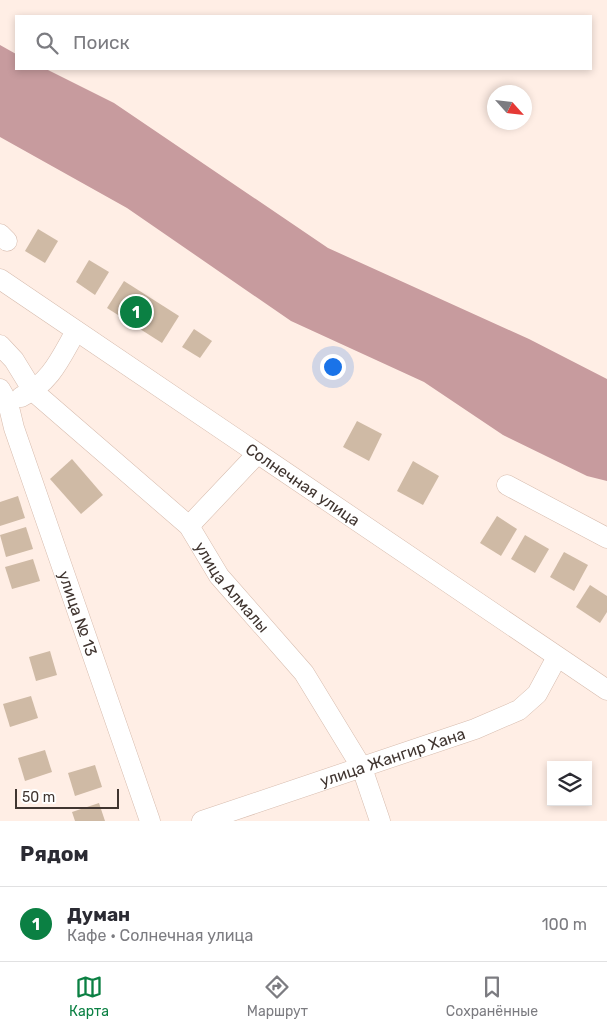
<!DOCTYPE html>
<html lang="ru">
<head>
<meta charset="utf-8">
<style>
  :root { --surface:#fff; --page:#f2f2f3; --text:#2b2b33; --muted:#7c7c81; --line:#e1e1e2; --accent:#0b8043 }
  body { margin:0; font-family:Rubik,sans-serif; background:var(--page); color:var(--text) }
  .controls { position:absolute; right:15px; bottom:15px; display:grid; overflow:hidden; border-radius:0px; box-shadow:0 2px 8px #0003 }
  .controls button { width:45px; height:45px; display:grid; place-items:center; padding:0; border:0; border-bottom:1px solid var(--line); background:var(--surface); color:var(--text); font:25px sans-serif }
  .compass { position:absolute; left:487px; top:85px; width:45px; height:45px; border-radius:50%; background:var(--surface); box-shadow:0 2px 8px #0003; rotate:117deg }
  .scale { position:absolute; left:15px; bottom:12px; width:104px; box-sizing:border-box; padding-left:5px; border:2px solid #403530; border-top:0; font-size:14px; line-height:18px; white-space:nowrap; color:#403530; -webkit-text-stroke:4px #fff; paint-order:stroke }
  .you { position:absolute; left:332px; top:366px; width:18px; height:18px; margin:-12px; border:4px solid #fff; border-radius:50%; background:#1a73e8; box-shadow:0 0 0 8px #1a73e833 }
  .badge { display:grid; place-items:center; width:32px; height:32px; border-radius:50%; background:var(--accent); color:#fff; font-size:16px; font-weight:700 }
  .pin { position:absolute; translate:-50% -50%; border:2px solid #fff; box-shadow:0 1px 5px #0006 }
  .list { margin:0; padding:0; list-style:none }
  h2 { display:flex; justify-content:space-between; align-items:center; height:65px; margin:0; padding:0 20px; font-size:21px }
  h2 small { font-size:16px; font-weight:400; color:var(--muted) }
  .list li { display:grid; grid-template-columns:32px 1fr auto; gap:15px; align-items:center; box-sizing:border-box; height:75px; padding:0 20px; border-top:1px solid var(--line) }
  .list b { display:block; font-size:19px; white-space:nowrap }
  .list p { margin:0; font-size:16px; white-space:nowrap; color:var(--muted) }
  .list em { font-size:16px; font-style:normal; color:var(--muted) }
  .icon { flex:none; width:28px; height:28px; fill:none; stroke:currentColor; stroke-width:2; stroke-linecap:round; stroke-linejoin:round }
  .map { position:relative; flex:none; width:607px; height:821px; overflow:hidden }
  .search { position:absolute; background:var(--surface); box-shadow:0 2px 8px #0003; left:15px; right:15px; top:15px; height:55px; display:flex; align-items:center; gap:12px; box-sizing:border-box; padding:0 18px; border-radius:0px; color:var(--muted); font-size:19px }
  .sheet { height:140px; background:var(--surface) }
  nav { display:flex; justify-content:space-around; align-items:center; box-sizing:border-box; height:70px; border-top:1px solid var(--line); background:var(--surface); font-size:14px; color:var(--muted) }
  nav a { display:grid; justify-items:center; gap:2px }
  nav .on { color:var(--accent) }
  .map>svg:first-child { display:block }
  .water { fill:#c79b9e }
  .building { fill:#cfbaa5 }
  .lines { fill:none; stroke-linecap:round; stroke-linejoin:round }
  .minor-casing { stroke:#d7bcae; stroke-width:21 }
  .minor { stroke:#fff; stroke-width:20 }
  .labels { text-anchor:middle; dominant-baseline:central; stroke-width:5; stroke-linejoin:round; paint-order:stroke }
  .street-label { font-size:16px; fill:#403530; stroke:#fff }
</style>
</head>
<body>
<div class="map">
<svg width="607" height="821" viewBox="0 0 607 821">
  <rect width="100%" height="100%" fill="#ffeee5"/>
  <!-- water -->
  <path class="water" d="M0,45L16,54V69H46L114,103L328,248L529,339L607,379V481L587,476L503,435L424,382L291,321L127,208L0,137Z"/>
  <!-- building -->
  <g class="building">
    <path d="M38,229L58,241L45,263L25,251Z"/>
    <path d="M89,260L109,272L95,295L76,282Z"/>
    <path d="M124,281L179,316L162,343L107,308Z"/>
    <path d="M194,329L212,341L200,358L182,347Z"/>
    <path d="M357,421L382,434L369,461L343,447Z"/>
    <path d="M72,459L103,495L81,514L50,479Z"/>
    <path d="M413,461L439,476L423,505L397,491Z"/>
    <path d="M18,496L25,518L0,526V502Z"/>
    <path d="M497,516L517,529L501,556L480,543Z"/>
    <path d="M26,527L33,549L6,557L0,535Z"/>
    <path d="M525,535L549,549L535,573L511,559Z"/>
    <path d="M564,552L588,565L574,591L550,577Z"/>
    <path d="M33,559L40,581L12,589L5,567Z"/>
    <path d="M590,585L607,596V612L600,623L576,607Z"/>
    <path d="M50,651L57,675L36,681L29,657Z"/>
    <path d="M31,696L38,718L10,727L3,704Z"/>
    <path d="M45,750L52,772L25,781L18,758Z"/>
    <path d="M95,765L102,787L75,796L68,773Z"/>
    <path d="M99,803L105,821H75L72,812Z"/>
  </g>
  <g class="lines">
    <!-- minor casing -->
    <g class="minor-casing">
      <g id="minor">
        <path d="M0,234L7,241"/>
        <path id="s1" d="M0,279L607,690"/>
        <path id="s2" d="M0,345L14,360L33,391L189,526L219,576L304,673L362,768L380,821"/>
        <path id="s3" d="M0,389L8,403L14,428L150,821"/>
        <path d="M21,397C51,382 60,359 76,331"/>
        <path d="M507,485L607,538"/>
        <path d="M189,526L257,454"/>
        <path id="s4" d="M202,821L475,729L519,710L537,694L557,657"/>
      </g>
    </g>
    <!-- minor -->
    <use href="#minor" class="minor"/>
  </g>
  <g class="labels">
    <!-- street labels -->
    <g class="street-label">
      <text stroke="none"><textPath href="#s1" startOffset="366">Солнечная улица</textPath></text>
      <text stroke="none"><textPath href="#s2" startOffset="338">улица Алмалы</textPath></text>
      <text stroke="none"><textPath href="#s3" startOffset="238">улица № 13</textPath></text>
      <text stroke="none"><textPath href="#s4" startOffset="201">улица Жангир Хана</textPath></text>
    </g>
  </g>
</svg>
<div class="controls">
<button><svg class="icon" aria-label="layers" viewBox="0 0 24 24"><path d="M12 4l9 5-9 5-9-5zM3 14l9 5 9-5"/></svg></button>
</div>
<svg class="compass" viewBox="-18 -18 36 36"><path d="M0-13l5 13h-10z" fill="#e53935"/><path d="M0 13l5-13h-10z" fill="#7c7c81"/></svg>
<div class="scale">50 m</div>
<div class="you"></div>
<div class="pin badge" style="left:136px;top:312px">1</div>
<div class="search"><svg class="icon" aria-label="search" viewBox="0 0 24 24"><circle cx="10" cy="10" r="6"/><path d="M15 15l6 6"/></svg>Поиск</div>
</div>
<section class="sheet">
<h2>Рядом<small></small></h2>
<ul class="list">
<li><span class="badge">1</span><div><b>Думан</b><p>Кафе · Солнечная улица</p></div><em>100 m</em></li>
</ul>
</section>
<nav>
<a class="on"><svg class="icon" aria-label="map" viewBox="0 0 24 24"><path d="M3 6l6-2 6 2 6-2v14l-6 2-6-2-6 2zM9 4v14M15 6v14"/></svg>Карта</a>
<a><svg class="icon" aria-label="directions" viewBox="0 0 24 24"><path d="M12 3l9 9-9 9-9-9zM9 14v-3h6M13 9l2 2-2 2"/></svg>Маршрут</a>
<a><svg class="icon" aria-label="saved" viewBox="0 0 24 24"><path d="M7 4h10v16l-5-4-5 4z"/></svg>Сохранённые</a>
</nav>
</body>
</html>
